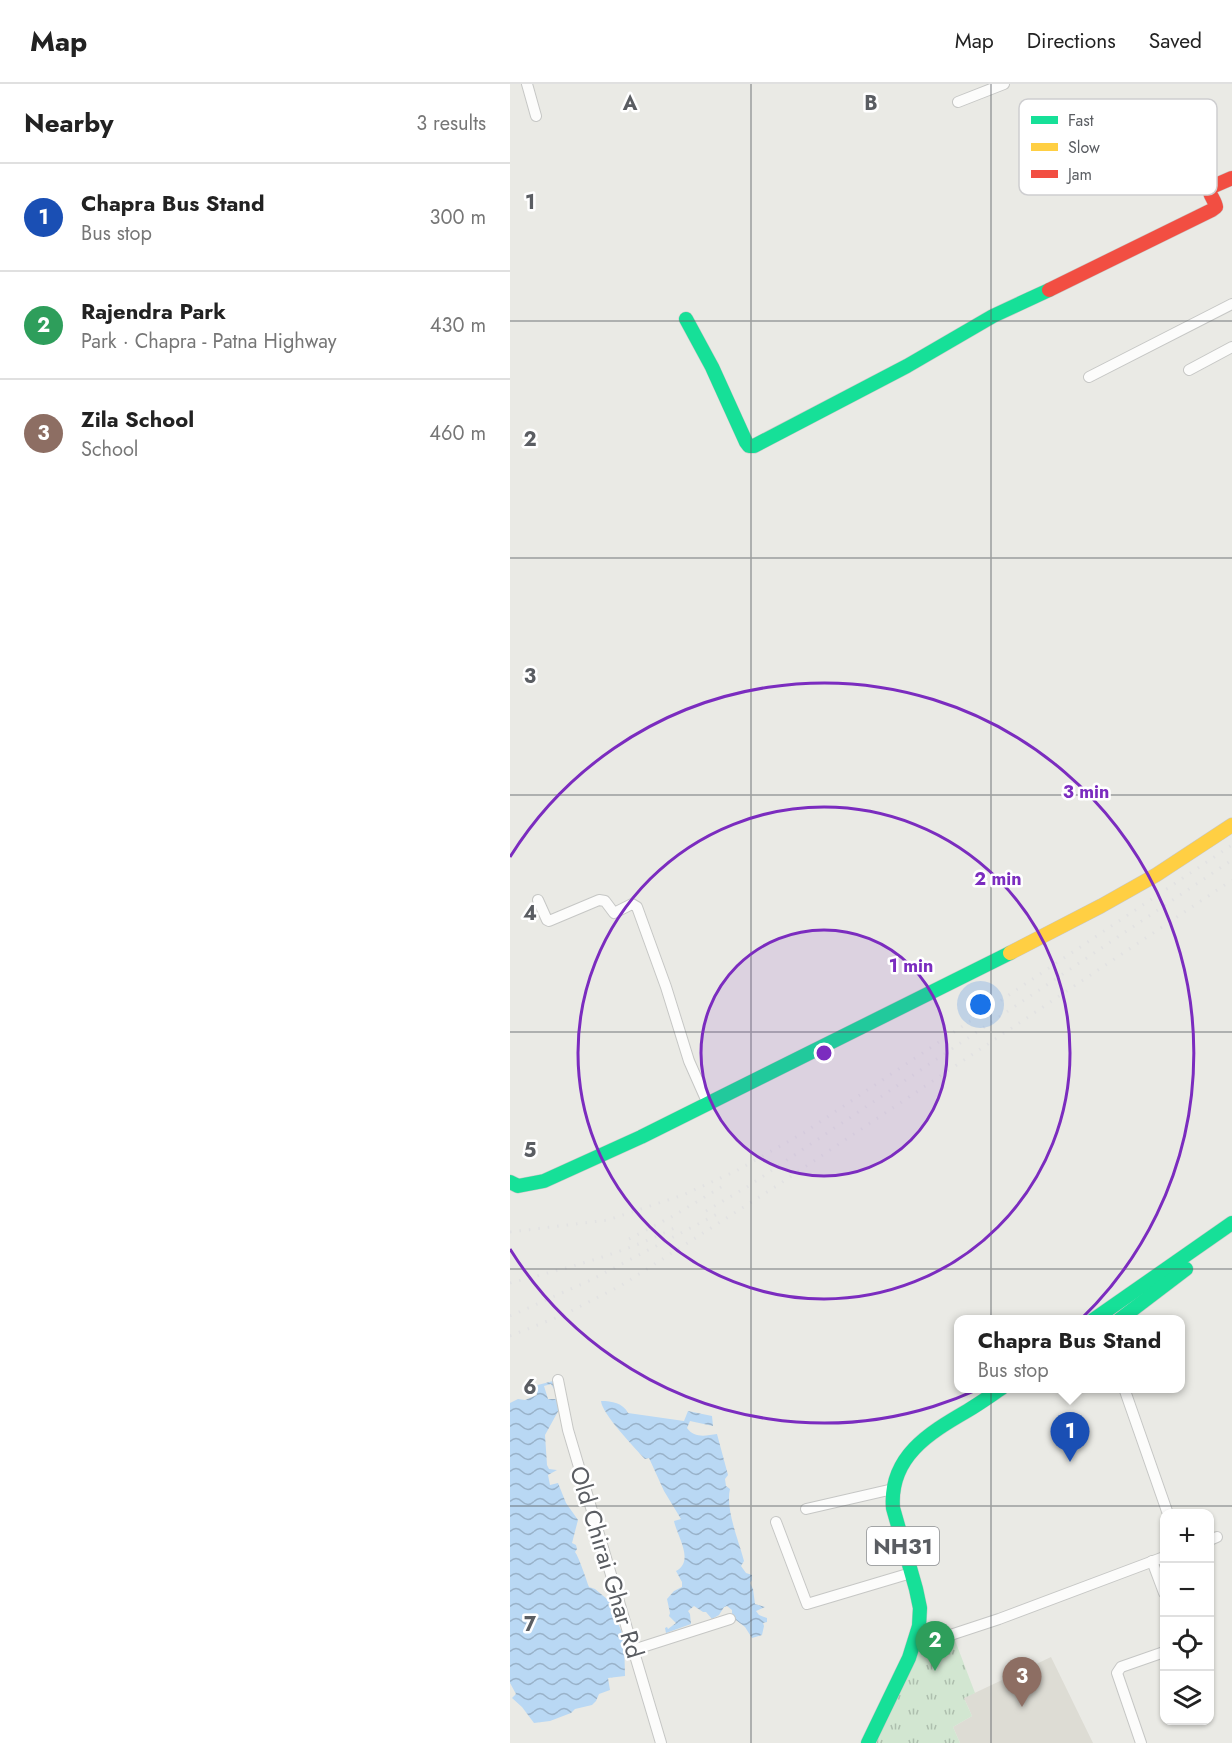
<!DOCTYPE html>
<html lang="en">
<head>
<meta charset="utf-8">
<style>
  :root { --surface:#fff; --page:#f6f6f6; --text:#222; --muted:#767676; --line:#e0e0e0; --accent:#8c8e90 }
  body { margin:0; font-family:Jost,sans-serif; background:var(--page); color:var(--text) }
  .controls { position:absolute; right:18px; bottom:18px; display:grid; overflow:hidden; border-radius:12px; box-shadow:0 2px 4px #0004 }
  .controls button { width:54px; height:54px; display:grid; place-items:center; padding:0; border:0; border-bottom:2px solid var(--line); background:var(--surface); color:var(--text); font:30px sans-serif }
  .you { position:absolute; left:471px; top:921px; width:21px; height:21px; margin:-15px; border:4px solid #fff; border-radius:50%; background:#1a73e8; box-shadow:0 0 0 9px #1a73e833 }
  .badge { display:grid; place-items:center; width:39px; height:39px; border-radius:50%; background:var(--accent); color:#fff; font-size:20px; font-weight:700 }
  .pin { position:absolute; translate:-50% -50px; filter:drop-shadow(0 2px 3px #0008) }
  .pin::after { content:''; position:absolute; top:32px; width:21px; height:18px; background:inherit; clip-path:polygon(0 0,100% 0,50% 100%) }
  .popup { position:absolute; left:444px; top:1231px; width:231px; height:78px; box-sizing:border-box; display:grid; place-content:center; border-radius:12px; background:var(--surface); filter:drop-shadow(0 2px 4px #0005); font-size:20px; white-space:nowrap; color:var(--muted) }
  .popup b { font-size:22px; color:var(--text) }
  .popup::after { content:''; position:absolute; left:50%; top:100%; margin-left:-12px; border:12px solid transparent; border-top-color:var(--surface) }
  .list { margin:0; padding:0; list-style:none }
  h2 { display:flex; justify-content:space-between; align-items:center; height:78px; margin:0; padding:0 24px; font-size:26px }
  h2 small { font-size:20px; font-weight:400; color:var(--muted) }
  .list li { display:grid; grid-template-columns:39px 1fr auto; gap:18px; align-items:center; box-sizing:border-box; height:108px; padding:0 24px; border-top:2px solid var(--line) }
  .list b { display:block; font-size:22px; white-space:nowrap }
  .list p { margin:0; font-size:20px; white-space:nowrap; color:var(--muted) }
  .list em { font-size:20px; font-style:normal; color:var(--muted) }
  .icon { flex:none; width:33px; height:33px; fill:none; stroke:currentColor; stroke-width:2; stroke-linecap:round; stroke-linejoin:round }
  .map { position:relative; flex:none; width:722px; height:1659px; overflow:hidden }
  header { display:flex; align-items:center; gap:36px; box-sizing:border-box; height:84px; padding:0 30px; background:var(--surface); border-bottom:2px solid var(--line) }
  header strong { font-size:28px }
  nav { display:flex; gap:33px; margin-inline-start:auto; font-size:21px }
  main { display:flex }
  aside { flex:1; background:var(--surface) }
  .map>svg:first-child { display:block }
  .education { fill:#dddcd4 }
  .grass { fill:url(#grass-tufts) }
  .water { fill:url(#water-waves) }
  .lines { fill:none; stroke-linecap:round; stroke-linejoin:round }
  .street-casing { stroke:#c6c7c5; stroke-width:12 }
  .fast-casing { stroke:#c7c7c6; stroke-width:15 }
  .slow-casing { stroke:#c7c7c6; stroke-width:15 }
  .jam-casing { stroke:#c7c7c6; stroke-width:15 }
  .street { stroke:#fcfcfb; stroke-width:10 }
  .fast { stroke:#16e098; stroke-width:14 }
  .slow { stroke:#ffcf43; stroke-width:14 }
  .jam { stroke:#f24e42; stroke-width:14 }
  .rail { stroke:#e2e2e2; stroke-width:3; stroke-dasharray:1.5 8; stroke-linecap:butt }
  .grid { fill:none; stroke:#5a5d62; stroke-width:1.5; stroke-opacity:0.55 }
  .ring { fill:none; stroke:#7b2cbf; stroke-width:3 }
  .labels { text-anchor:middle; dominant-baseline:central; stroke-width:5; stroke-linejoin:round; paint-order:stroke }
  .shield { fill:#fff; stroke:#8c8e91; stroke-width:1.5 }
  .shield-label { font-size:22px; font-weight:bold; fill:#5a5d62 }
  .street-label { font-size:24px; fill:#5a5d62; stroke:#fff }
  .key { fill:#fff; stroke:#ceced0; stroke-width:1.5 }
  .key-label { font-size:16px; fill:#5a5d62 }
  .grid-label { font-size:20px; text-anchor:middle; font-weight:bold; fill:#5a5d62; stroke:#fff; stroke-width:5; stroke-linejoin:round; paint-order:stroke }
  .centre { fill:#7b2cbf; stroke:#fff; stroke-width:3 }
  .ring-label { font-size:18px; text-anchor:middle; font-weight:bold; fill:#7b2cbf; stroke:#fff; stroke-width:5; stroke-linejoin:round; paint-order:stroke }
</style>
</head>
<body>
<header>
<strong>Map</strong>
<nav><a>Map</a><a>Directions</a><a>Saved</a></nav>
</header>
<main>
<aside>
<h2>Nearby<small>3 results</small></h2>
<ul class="list">
<li><span class="badge" style="background:#1a4fb4">1</span><div><b>Chapra Bus Stand</b><p>Bus stop</p></div><em>300 m</em></li>
<li><span class="badge" style="background:#2e9e5b">2</span><div><b>Rajendra Park</b><p>Park · Chapra - Patna Highway</p></div><em>430 m</em></li>
<li><span class="badge" style="background:#8d6e63">3</span><div><b>Zila School</b><p>School</p></div><em>460 m</em></li>
</ul>
</aside>
<div class="map">
<svg width="722" height="1659" viewBox="0 0 722 1659">
  <defs>
    <pattern id="grass-tufts" width="24" height="20" patternUnits="userSpaceOnUse" patternTransform="scale(1.5)"><rect width="24" height="20" fill="#d2e6d1"/><path d="M3 7l-1-3M5 7V3M7 7l1-3M15 17l-1-3M17 17v-4M19 17l1-3" fill="none" stroke="#adbead"/></pattern>
    <pattern id="water-waves" width="16" height="10" patternUnits="userSpaceOnUse" patternTransform="scale(1.5)"><rect width="16" height="10" fill="#b9d8f4"/><path d="M0 5q4-4 8 0t8 0" fill="none" stroke="#99b2c9"/></pattern>
  </defs>
  <rect width="100%" height="100%" fill="#eaeae5"/>
  <!-- education -->
  <path class="education" d="M541,1573L583,1659H450L443,1643L462,1632L454,1614Z"/>
  <!-- grass -->
  <path class="grass" d="M443,1551L465,1609L454,1614L462,1632L443,1643L450,1659H356L405,1564Z"/>
  <!-- water -->
  <g class="water">
    <path d="M43,1297L48,1312L41,1300L34,1302L38,1315H47L51,1322L35,1351L37,1381L39,1385L47,1386L38,1391L40,1401L48,1399L56,1419L68,1436L62,1459L66,1461L67,1465L65,1468C69,1473 76,1495 79,1503L85,1505L103,1520L104,1530L108,1533L107,1537L114,1553L115,1592L98,1594L100,1606L89,1610L86,1617L82,1621L65,1625L61,1629L40,1637L24,1639L12,1623L2,1614L6,1610L0,1599V1319L8,1315L15,1316L27,1311L24,1302Z"/>
    <path d="M91,1317C102,1317 113,1319 118,1329L174,1337L178,1327L202,1332L203,1342L180,1337L177,1344C184,1354 195,1352 207,1350L218,1391L215,1395L216,1402L220,1405C215,1425 229,1457 234,1477L231,1482L236,1489L242,1491V1496L240,1499L243,1505L245,1520L255,1523L246,1527L249,1531L257,1534V1538L253,1539L254,1542L252,1551L242,1554L235,1543L222,1533V1526L217,1522L214,1523L209,1531L202,1535L196,1528H193L184,1522L178,1527L180,1530L181,1540L156,1549L155,1544L157,1543L158,1545L166,1539L159,1532L160,1529L157,1515L164,1507L172,1503V1498L166,1487C185,1477 167,1452 164,1437L171,1435L154,1407L139,1374L135,1375C125,1364 92,1330 91,1317Z"/>
  </g>
  <g class="lines">
    <!-- street casing -->
    <g class="street-casing">
      <g id="street">
        <path d="M17,0L26,32"/>
        <path d="M448,18L494,0"/>
        <path d="M679,286L722,263"/>
        <path d="M579,293L722,220"/>
        <path d="M28,816L37,836L39,837L89,816L95,817L104,829L122,820L127,823L156,903L179,977L198,1020"/>
        <path d="M48,1296L58,1346L151,1659"/>
        <path d="M614,1304L658,1430"/>
        <path d="M296,1425L383,1405"/>
        <path d="M266,1438L297,1520L401,1489"/>
        <path d="M700,1456L707,1453"/>
        <path d="M642,1477L654,1509"/>
        <path d="M404,1563L489,1535L654,1473"/>
        <path d="M123,1566L220,1535"/>
        <path d="M631,1659L607,1589L611,1583L654,1568"/>
      </g>
    </g>
    <!-- fast casing -->
    <g class="fast-casing">
      <g id="fast">
        <path d="M176,235L202,283L236,358L239,362H244L397,282L483,232L539,206"/>
        <path d="M0,1098L8,1102L34,1097L131,1053L500,869"/>
        <path d="M583,1236L722,1139"/>
        <path d="M609,1236L676,1185"/>
        <path d="M358,1659L399,1574L409,1542L410,1524L406,1505L383,1424C379,1373 419,1349 457,1327C469,1320 480,1312 492,1304"/>
      </g>
    </g>
    <!-- slow casing -->
    <g class="slow-casing">
      <path id="slow" d="M500,869L591,822L646,791L722,741"/>
    </g>
    <!-- jam casing -->
    <g class="jam-casing">
      <path id="jam" d="M539,206L702,126L706,123C705,116 699,111 699,104L722,94"/>
    </g>
    <!-- street -->
    <use href="#street" class="street"/>
    <!-- fast -->
    <use href="#fast" class="fast"/>
    <!-- slow -->
    <use href="#slow" class="slow"/>
    <!-- jam -->
    <use href="#jam" class="jam"/>
    <!-- rail -->
    <g class="rail">
      <path d="M196,1127L237,1103L722,776"/>
      <path d="M0,1148L98,1136L173,1111L226,1087L295,1048L722,761"/>
      <path d="M119,1155L163,1132L218,1099"/>
      <path d="M0,1199C57,1184 117,1169 170,1141"/>
      <path d="M0,1232L81,1196L211,1128"/>
      <path d="M0,1252L53,1231L112,1201L268,1101L722,796"/>
    </g>
  </g>
  <!-- grid -->
  <path class="grid" d="M241,0V1659M481,0V1659M0,237H722M0,474H722M0,711H722M0,948H722M0,1185H722M0,1422H722"/>
  <!-- distance rings -->
  <circle cx="314" cy="969" r="123" fill="#7b2cbf" fill-opacity=".12"/>
  <g class="ring">
    <circle cx="314" cy="969" r="123"/>
    <circle cx="314" cy="969" r="246"/>
    <path d="M0 773A370 370 0 1 1 0 1165"/>
  </g>
  <g class="labels">
    <!-- shield labels -->
    <rect class="shield" x="357" y="1443" width="72" height="38" rx="4.5"/>
    <g class="shield-label">
      <text x="393" y="1462">NH31</text>
    </g>
    <!-- street labels -->
    <g class="street-label">
      <text transform="translate(97 1478) rotate(73)">Old Chirai Ghar Rd</text>
    </g>
  </g>
  <!-- legend -->
  <rect x="509" y="15" width="198" height="96" rx="9" class="key"/>
  <rect x="521" y="32" width="27" height="8" fill="#16e098"/>
  <rect x="521" y="59" width="27" height="8" fill="#ffcf43"/>
  <rect x="521" y="86" width="27" height="8" fill="#f24e42"/>
  <g class="key-label">
    <text x="558" y="42">Fast</text>
    <text x="558" y="69">Slow</text>
    <text x="558" y="96">Jam</text>
  </g>
  <g class="grid-label">
    <text x="120" y="26">A</text>
    <text x="361" y="26">B</text>
    <text x="20" y="125">1</text>
    <text x="20" y="362">2</text>
    <text x="20" y="599">3</text>
    <text x="20" y="836">4</text>
    <text x="20" y="1073">5</text>
    <text x="20" y="1310">6</text>
    <text x="20" y="1547">7</text>
  </g>
  <circle cx="314" cy="969" r="9" class="centre"/>
  <g class="ring-label">
    <text x="576" y="714">3 min</text>
    <text x="488" y="801">2 min</text>
    <text x="401" y="888">1 min</text>
  </g>
</svg>
<div class="controls">
<button>+</button>
<button>−</button>
<button><svg class="icon" aria-label="locate" viewBox="0 0 24 24"><circle cx="12" cy="12" r="6"/><path d="M12 2v4M12 18v4M2 12h4M18 12h4"/></svg></button>
<button><svg class="icon" aria-label="layers" viewBox="0 0 24 24"><path d="M12 4l9 5-9 5-9-5zM3 14l9 5 9-5"/></svg></button>
</div>
<div class="you"></div>
<div class="pin badge" style="left:560px;top:1378px;background:#1a4fb4">1</div>
<div class="popup"><b>Chapra Bus Stand</b>Bus stop</div>
<div class="pin badge" style="left:425px;top:1587px;background:#2e9e5b">2</div>
<div class="pin badge" style="left:512px;top:1623px;background:#8d6e63">3</div>
</div>
</main>
</body>
</html>
